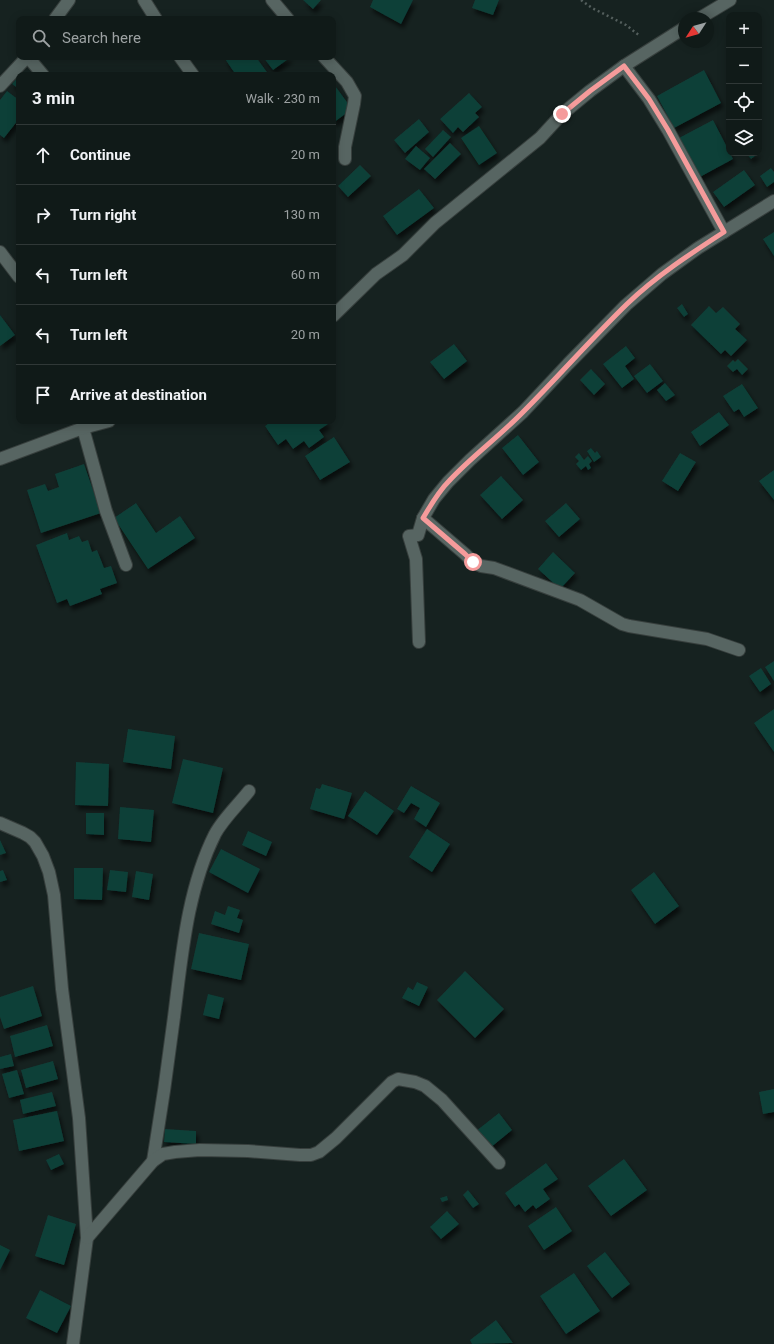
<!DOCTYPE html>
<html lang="en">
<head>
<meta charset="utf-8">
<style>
  :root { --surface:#101a18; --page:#192321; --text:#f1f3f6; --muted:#9ca1a2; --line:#303837 }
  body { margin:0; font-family:Roboto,sans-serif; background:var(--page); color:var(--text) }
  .controls { position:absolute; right:12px; top:12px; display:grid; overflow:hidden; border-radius:8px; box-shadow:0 2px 10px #0003 }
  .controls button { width:36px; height:36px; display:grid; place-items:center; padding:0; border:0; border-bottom:1px solid var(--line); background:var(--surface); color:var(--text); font:20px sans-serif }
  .compass { position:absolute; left:678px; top:12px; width:36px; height:36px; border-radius:50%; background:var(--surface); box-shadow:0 2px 10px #0003; rotate:234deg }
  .stop { position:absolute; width:12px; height:12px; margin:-9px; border:3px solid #f59b9b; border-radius:50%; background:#fff }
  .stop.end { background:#f59b9b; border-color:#fff; box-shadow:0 1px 4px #0008 }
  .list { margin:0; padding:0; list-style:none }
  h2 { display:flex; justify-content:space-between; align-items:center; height:52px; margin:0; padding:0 16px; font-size:17px }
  h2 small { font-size:13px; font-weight:400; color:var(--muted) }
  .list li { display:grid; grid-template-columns:26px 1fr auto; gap:12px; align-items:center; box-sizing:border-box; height:60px; padding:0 16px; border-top:1px solid var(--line) }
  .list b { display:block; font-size:15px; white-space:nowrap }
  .list em { font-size:13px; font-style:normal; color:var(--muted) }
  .icon { flex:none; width:22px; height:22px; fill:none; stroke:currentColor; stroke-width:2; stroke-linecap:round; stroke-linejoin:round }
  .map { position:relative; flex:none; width:774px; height:1344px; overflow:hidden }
  .search { position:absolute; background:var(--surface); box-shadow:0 2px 10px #0003; left:16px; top:16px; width:320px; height:44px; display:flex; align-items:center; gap:10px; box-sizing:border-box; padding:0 14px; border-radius:8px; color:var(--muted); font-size:15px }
  .panel { position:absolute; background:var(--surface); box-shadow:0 2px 10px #0003; left:16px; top:72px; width:320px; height:352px; border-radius:8px }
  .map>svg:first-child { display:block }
  .building { fill:#103f38; filter:url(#shadow) }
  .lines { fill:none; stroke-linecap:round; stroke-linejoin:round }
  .minor-casing { stroke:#373f3d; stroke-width:14 }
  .path { stroke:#545f5d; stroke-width:2.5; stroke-dasharray:2 3; stroke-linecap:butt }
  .minor { stroke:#576562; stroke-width:12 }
  .route { stroke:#f59b9b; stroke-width:5 }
</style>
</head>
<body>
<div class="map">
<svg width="774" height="1344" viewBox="0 0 774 1344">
  <defs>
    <filter id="shadow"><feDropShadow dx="2.5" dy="4.5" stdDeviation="2" flood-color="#0009"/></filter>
  </defs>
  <rect width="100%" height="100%" fill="#162220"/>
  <!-- building -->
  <g class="building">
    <path d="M303,0H321L313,9Z"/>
    <path d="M373,0H413L401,24L370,7Z"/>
    <path d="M475,0H499L493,15L472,8Z"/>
    <path d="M229,57H256L269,75H236L225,59Z"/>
    <path d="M263,57H291L273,70Z"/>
    <path d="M704,70L721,103L674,128L657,96Z"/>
    <path d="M19,76V89L12,84Z"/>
    <path d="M333,83L352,109L333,123Z"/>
    <path d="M7,91L19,100V119L4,138L0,135V100Z"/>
    <path d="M469,93L482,107L475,113L479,117L463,132L458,127L453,133L440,119Z"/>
    <path d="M419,119L429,132L405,153L394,140Z"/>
    <path d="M713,120L729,151V153H730L733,159L698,178L677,139Z"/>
    <path d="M479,126L497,153L479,165L461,138Z"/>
    <path d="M443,130L451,137L433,157L425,149Z"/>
    <path d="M450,143L461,154L435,179L424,169Z"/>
    <path d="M416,146L430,158L420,170L405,159Z"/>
    <path d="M746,153H759L751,159Z"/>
    <path d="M360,165L371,176L348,197L338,186Z"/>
    <path d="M771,168L774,172V182L767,187L760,176Z"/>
    <path d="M744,170L755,185L724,207L713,192Z"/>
    <path d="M419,189L434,208L397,235L383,216Z"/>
    <path d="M774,232V256L763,239Z"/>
    <path d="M682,304L688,314L684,317L677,308Z"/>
    <path d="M709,306L716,313L723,307L740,324L735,329L747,340L731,356L725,350L721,354L691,325Z"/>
    <path d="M0,315L15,335L0,346Z"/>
    <path d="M454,344L467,361L444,379L430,362Z"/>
    <path d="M626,346L635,358L625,366L634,379L622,388L603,364Z"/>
    <path d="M738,359L748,369L742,375L737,369L733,372L727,366L733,360L735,362Z"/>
    <path d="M650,364L663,381L647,393L634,376Z"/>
    <path d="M591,369L605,384L594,395L580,380Z"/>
    <path d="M665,383L675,395L666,401L657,390Z"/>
    <path d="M742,384L758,408L744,417L739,409L734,412L723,396Z"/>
    <path d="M719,412L729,425L700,446L691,432Z"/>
    <path d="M272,421H326L328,424L319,430L324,437L320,440L309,448L304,441L293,449L286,439L278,445L265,426Z"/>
    <path d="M518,435L539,462L523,475L502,448Z"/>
    <path d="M334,437L350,462L320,480L305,456Z"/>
    <path d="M591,448L595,453L597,451L601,457L594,462L587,451Z"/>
    <path d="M579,453L584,460L588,456L592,461L589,464L591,468L588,470L586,466L581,470L576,464L579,461L575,457Z"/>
    <path d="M680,453L696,462L678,491L662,481Z"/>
    <path d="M84,464L101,513L41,533L27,490L45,484L48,491L59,487L55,474Z"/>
    <path d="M774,470V500L759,481Z"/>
    <path d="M501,476L523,500L502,519L480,495Z"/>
    <path d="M136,503L156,533L180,516L195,538L148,569L114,518Z"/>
    <path d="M566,503L580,519L559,537L545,521Z"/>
    <path d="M67,533L69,540L79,536L82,542L88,540L92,552L97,550L104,568L111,566L117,583L100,589L102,594L70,606L67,599L57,603L36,545Z"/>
    <path d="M553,552L575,573L560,589L538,569Z"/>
    <path d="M774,661V681L765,667Z"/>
    <path d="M761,668L771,684L760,692L749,676Z"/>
    <path d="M774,709V752L754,723Z"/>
    <path d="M128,729L175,736L171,769L123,762Z"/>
    <path d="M183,759L223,768L213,813L172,803Z"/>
    <path d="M76,762L109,764L108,806L75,805Z"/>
    <path d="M322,784L352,793L344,819L310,809L316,788L320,789Z"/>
    <path d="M411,786L440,803L426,827L414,819L420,808L411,803L404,813L397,809Z"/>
    <path d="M365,791L394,811L377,835L348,816Z"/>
    <path d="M120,807L154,810L151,842L118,839Z"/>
    <path d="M86,813H104V835L86,834Z"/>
    <path d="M427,829L450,844L432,872L409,857Z"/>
    <path d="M248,831L272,842L266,856L242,845Z"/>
    <path d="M0,840L6,853L0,855Z"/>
    <path d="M221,849L260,869L248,893L209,872Z"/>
    <path d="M74,868H103L102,900L74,899Z"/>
    <path d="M3,870L7,880L0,882V871Z"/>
    <path d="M110,870L128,872L126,892L107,890Z"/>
    <path d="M136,871L153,874L149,900L132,897Z"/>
    <path d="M654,872L679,906L655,924L631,890Z"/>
    <path d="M228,906L240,910L237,918L243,920L239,933L211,924L215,911L225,915Z"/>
    <path d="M199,933L249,944L241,980L191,969Z"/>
    <path d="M465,971L504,1009L475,1038L437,1000Z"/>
    <path d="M417,982L428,987L419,1006L402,998L408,987L413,990Z"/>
    <path d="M33,986L42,1016L4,1029L0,1017V997Z"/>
    <path d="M208,994L224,998L219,1019L203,1015Z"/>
    <path d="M47,1025L53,1046L15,1057L10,1036Z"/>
    <path d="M11,1054L14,1066L0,1069V1057Z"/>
    <path d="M53,1061L58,1079L26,1088L21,1070Z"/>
    <path d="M17,1070L24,1094L9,1098L2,1074Z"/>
    <path d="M774,1089V1112L763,1114L759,1092Z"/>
    <path d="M52,1092L56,1106L23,1114L20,1100Z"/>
    <path d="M57,1111L64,1141L19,1151L13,1120Z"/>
    <path d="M499,1113L512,1130L490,1148L476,1131Z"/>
    <path d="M165,1129L196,1131V1144L164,1142Z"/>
    <path d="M59,1154L64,1164L51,1170L46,1160Z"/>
    <path d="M624,1159L647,1190L611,1216L588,1186Z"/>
    <path d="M546,1163L558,1179L543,1189L550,1199L536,1209L533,1205L525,1212L519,1204L515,1207L505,1193Z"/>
    <path d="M468,1190L479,1204L473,1208L463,1195Z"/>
    <path d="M447,1196L448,1200L442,1202L440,1198Z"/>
    <path d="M556,1207L572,1231L544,1250L528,1226Z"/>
    <path d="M447,1211L459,1224L441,1239L430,1227Z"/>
    <path d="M48,1215L76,1224L64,1265L35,1256Z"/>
    <path d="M0,1245L10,1250L0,1270Z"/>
    <path d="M605,1252L630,1284L612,1298L587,1266Z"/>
    <path d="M574,1273L600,1311L566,1334L540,1296Z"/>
    <path d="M40,1290L71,1306L57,1333L26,1318Z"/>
    <path d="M496,1320L513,1343L472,1344L470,1340Z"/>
  </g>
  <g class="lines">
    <!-- minor casing -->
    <g class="minor-casing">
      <g id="minor">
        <path d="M144,0L156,19"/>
        <path d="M272,0L288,19"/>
        <path d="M700,18L730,0"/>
        <path d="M55,19L69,0"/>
        <path d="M28,57L43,75"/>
        <path d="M180,57L193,75"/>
        <path d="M324,57L347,82L355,96L354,104L345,147V159"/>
        <path d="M624,66L649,99L668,130L724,232"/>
        <path d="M0,86L27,57"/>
        <path d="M0,252L19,277"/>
        <path d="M333,316L376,274L403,255L435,223L540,138L562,114L590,91L624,66L684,28"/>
        <path d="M83,428L106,511L126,565"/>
        <path d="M0,459L83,428L109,421"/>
        <path d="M423,518L465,554L473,562L481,566L494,568L580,600L622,624L629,626L707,639L739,650"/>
        <path d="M419,642L416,559L409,536L418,535L423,518L434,499L448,482L470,460L523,412L568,364L626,305L662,274L698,248L774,201"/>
        <path d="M0,823L23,833L30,837L35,842L43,856L49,872L54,895L62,989L79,1118L87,1238L73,1344"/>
        <path d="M153,1161C161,1113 168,1065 174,1017C182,955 187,890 215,834C223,819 238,805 249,791"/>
        <path d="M87,1238L153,1161L163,1154L175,1152L200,1150L248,1151L300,1155H311L319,1152L336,1138L392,1082L398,1079L415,1082L425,1086L442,1100L499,1163"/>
      </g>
    </g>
    <!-- path -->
    <path class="path" d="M581,0L592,8L626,25L640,36"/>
    <!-- minor -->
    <use href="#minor" class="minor"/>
  </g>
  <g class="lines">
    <!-- route -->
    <path class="route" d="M473,562L465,554L423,518C431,505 438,492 449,481C472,456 500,436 524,411C559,376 591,339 627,304C656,276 690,254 724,232L668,130L649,99L624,66L590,91L562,114"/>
  </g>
</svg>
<div class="controls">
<button>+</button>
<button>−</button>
<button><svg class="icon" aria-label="locate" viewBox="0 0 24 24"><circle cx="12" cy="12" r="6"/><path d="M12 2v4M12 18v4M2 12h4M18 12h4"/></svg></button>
<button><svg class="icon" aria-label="layers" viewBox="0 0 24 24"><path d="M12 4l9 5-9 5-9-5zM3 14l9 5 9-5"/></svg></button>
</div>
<svg class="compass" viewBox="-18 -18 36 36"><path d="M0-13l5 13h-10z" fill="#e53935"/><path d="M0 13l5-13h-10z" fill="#9ca1a2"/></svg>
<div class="stop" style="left:473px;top:562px"></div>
<div class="stop end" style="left:562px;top:114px"></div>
<div class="search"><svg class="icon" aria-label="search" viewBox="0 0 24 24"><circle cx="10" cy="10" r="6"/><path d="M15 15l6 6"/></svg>Search here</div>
<section class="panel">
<h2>3 min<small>Walk · 230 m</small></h2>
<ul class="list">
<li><svg class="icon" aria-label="ahead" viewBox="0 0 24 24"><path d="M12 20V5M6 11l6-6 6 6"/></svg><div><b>Continue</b></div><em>20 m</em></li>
<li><svg class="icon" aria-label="right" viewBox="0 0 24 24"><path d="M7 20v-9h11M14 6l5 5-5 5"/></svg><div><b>Turn right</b></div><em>130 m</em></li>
<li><svg class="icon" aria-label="left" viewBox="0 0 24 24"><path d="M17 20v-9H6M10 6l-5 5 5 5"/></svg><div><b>Turn left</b></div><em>60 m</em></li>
<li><svg class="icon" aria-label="left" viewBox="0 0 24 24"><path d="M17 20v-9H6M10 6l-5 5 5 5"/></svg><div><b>Turn left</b></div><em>20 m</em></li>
<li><svg class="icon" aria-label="arrive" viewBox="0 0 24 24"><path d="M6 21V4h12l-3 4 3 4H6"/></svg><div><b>Arrive at destination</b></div></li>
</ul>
</section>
</div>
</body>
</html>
